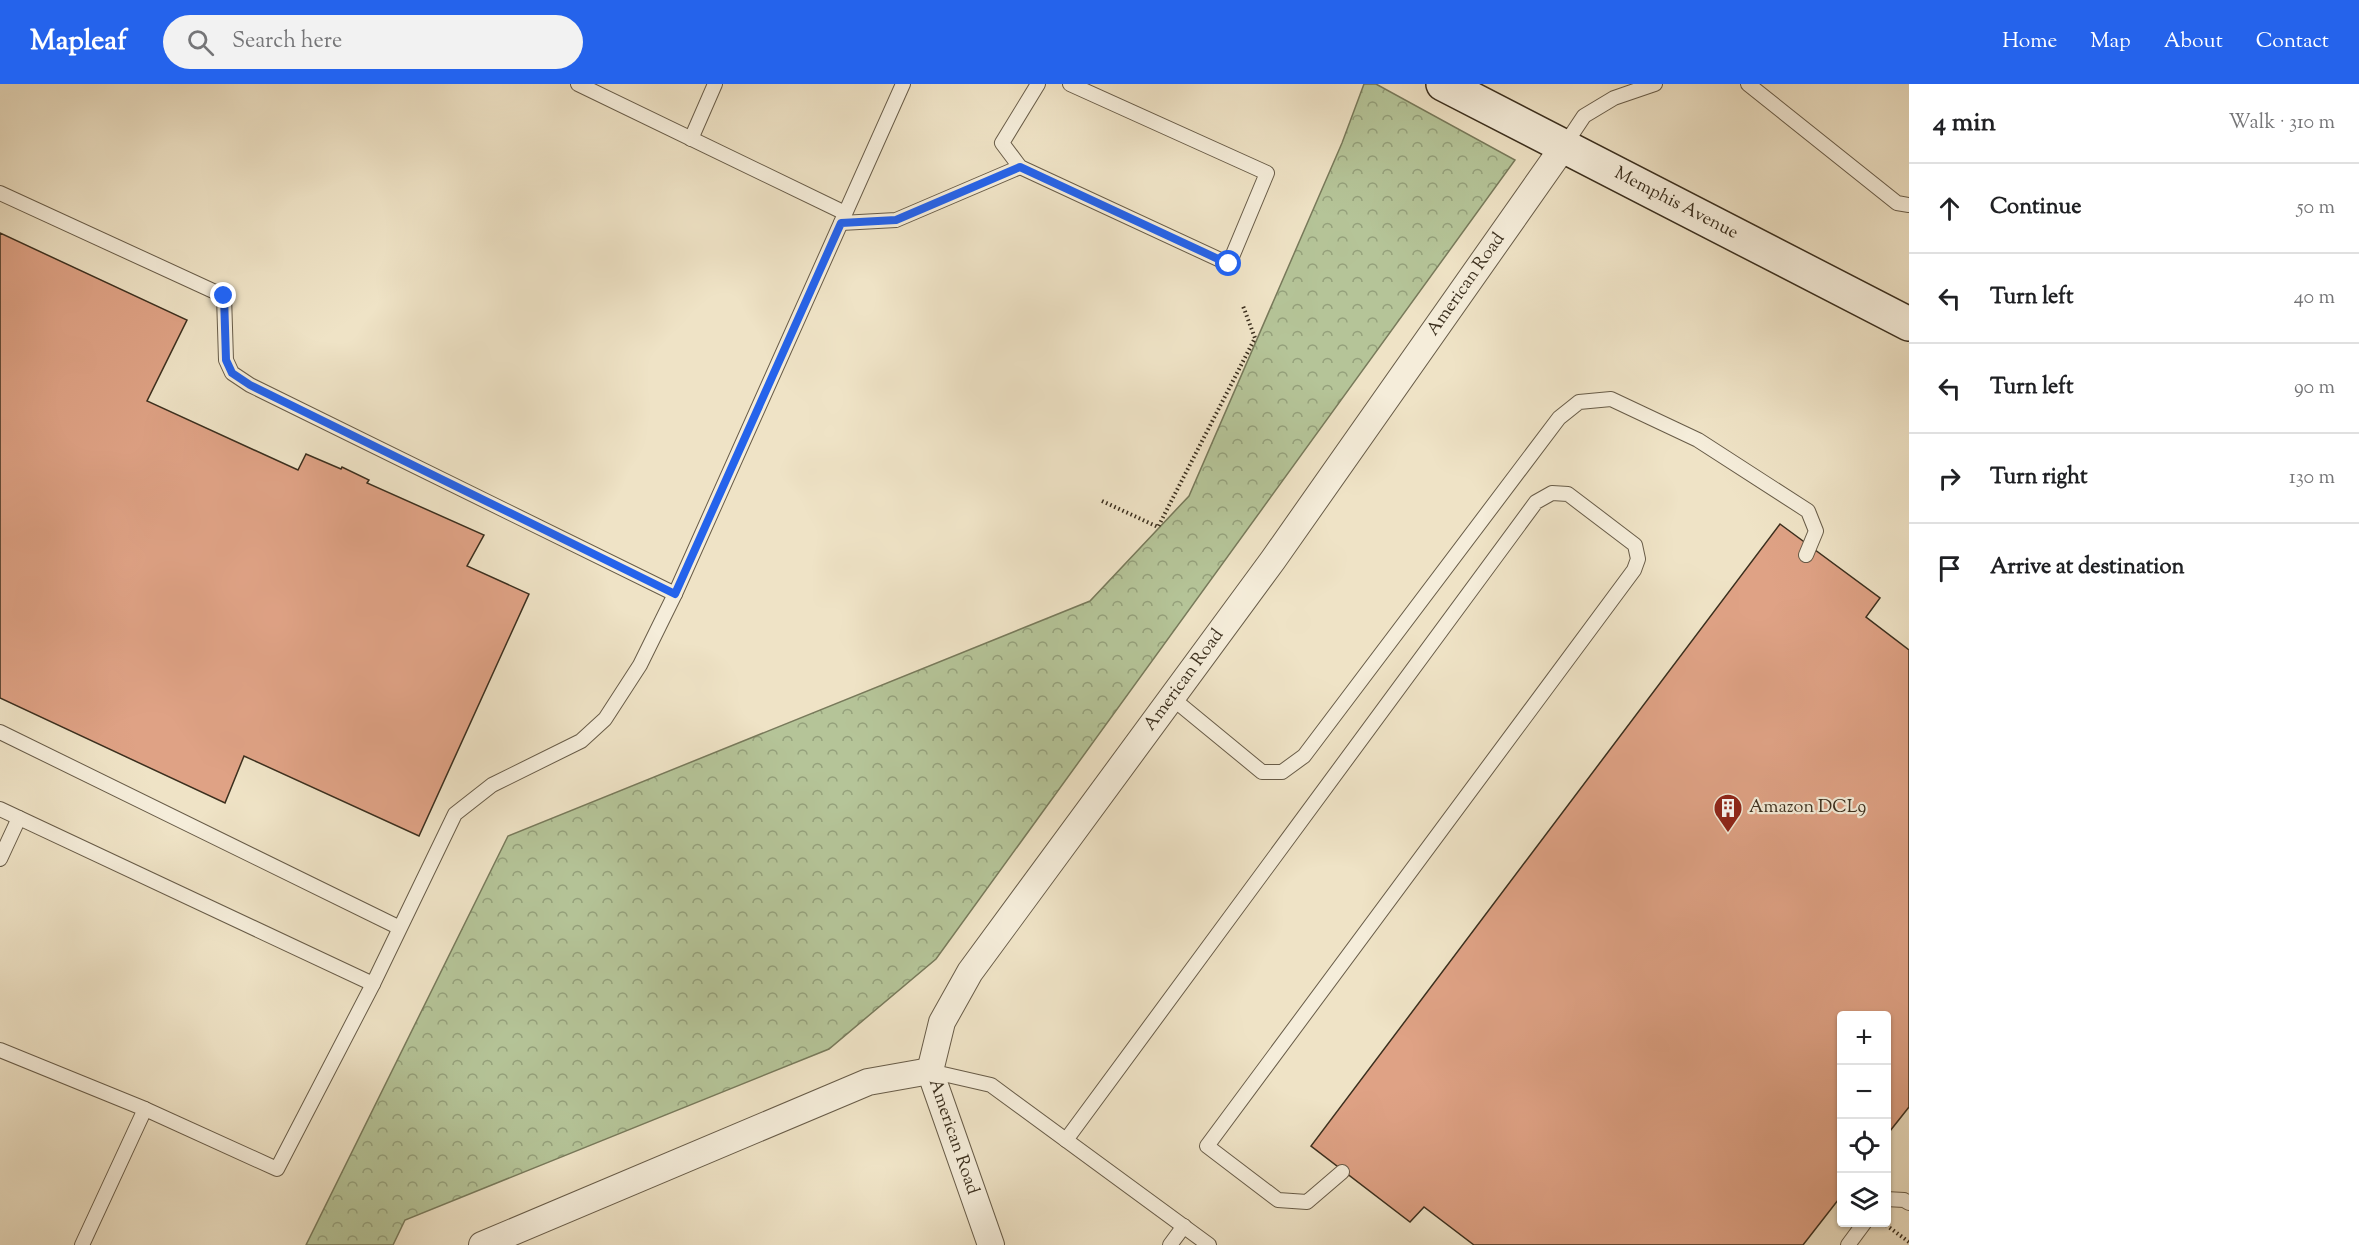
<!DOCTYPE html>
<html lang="en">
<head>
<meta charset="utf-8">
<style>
  :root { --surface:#fff; --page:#f2f2f2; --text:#202124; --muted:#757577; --line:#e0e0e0; --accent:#2563eb }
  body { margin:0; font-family:"Sorts Mill Goudy",serif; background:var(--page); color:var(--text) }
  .controls { position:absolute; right:18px; bottom:18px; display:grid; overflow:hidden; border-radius:6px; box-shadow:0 2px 4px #0004 }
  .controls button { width:54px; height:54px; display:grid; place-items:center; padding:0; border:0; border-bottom:2px solid var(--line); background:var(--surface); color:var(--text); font:30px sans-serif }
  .stop { position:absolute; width:18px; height:18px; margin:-14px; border:4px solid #2563eb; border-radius:50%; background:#fff }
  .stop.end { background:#2563eb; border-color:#fff; box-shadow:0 2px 6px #0008 }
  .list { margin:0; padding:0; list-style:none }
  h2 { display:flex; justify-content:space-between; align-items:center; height:78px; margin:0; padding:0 24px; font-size:26px }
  h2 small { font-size:20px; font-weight:400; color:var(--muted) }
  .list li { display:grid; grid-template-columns:39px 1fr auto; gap:18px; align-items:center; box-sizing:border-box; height:90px; padding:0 24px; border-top:2px solid var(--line) }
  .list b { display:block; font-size:22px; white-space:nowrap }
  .list em { font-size:20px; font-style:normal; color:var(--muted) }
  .icon { flex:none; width:33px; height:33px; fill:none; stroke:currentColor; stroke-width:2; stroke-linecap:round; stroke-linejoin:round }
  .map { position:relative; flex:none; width:1909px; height:1161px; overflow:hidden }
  header { display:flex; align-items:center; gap:36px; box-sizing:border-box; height:84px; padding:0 30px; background:var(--accent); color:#fff }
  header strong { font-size:28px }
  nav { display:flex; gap:33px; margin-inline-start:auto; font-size:21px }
  .search { width:420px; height:54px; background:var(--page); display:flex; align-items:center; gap:15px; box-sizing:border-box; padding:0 21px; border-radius:33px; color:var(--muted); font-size:22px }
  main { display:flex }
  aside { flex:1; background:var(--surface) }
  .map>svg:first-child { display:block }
  .forest { fill:url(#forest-crowns); stroke:#787a5b; stroke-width:1.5 }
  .building { fill:#dfa285; stroke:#3b2f1e; stroke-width:1.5 }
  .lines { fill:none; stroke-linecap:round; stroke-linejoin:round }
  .lane-casing { stroke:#685c48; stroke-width:16 }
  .street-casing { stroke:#685c48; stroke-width:28 }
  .secondary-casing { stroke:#3b2f1e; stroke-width:36 }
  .path { stroke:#3b2f1e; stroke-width:4; stroke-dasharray:1.5 3; stroke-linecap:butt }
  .lane { stroke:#f5edda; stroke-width:14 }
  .street { stroke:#f5edda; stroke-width:26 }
  .secondary { stroke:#f5edda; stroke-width:33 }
  .route { stroke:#2563eb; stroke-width:8 }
  .labels { text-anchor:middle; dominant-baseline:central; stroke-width:4.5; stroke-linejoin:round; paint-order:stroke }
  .street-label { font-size:18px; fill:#3b2f1e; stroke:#f5edda }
  .poi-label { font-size:18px; fill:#3b2f1e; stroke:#f5edda; text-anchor:start }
</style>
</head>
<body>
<header>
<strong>Mapleaf</strong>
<div class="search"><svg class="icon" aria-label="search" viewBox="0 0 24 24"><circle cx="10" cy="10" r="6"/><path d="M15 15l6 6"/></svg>Search here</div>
<nav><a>Home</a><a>Map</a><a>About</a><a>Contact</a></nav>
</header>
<main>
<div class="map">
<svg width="1909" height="1161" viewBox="0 0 1909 1161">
  <defs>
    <pattern id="forest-crowns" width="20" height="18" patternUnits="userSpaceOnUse" patternTransform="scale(1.5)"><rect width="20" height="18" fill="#b5c498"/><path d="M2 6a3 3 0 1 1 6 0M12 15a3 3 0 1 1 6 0" fill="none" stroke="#94a07b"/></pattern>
  </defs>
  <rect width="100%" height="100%" fill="#efe3c6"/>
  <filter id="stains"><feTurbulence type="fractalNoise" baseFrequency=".00333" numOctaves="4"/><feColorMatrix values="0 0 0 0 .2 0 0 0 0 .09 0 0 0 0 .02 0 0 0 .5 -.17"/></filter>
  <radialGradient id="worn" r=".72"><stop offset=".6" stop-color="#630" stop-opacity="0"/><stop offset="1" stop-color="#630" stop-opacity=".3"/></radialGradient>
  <!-- forest -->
  <path class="forest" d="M1364,0H1376L1515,76L936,875L829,965L405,1136L393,1161H306L508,752L1090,517L1189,412L1342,59Z"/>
  <!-- building -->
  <g class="building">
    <path d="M0,149L187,236L147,317L298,386L306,370L341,385L342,383L369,396L367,399L484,451L467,482L529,510L419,752L244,672L225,719L0,614Z"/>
    <path d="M1780,440L1880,514L1866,533L1909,566V1023L1886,1052V932H1842V1111L1803,1161H1474L1424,1123L1410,1138L1311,1062Z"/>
  </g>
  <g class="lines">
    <!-- lane casing -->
    <g class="lane-casing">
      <g id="lane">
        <path d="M578,0L845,129"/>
        <path d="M1038,0L1002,59L1020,83L1229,180L1267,89L1070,0"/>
        <path d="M1748,0L1897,119L1909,121"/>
        <path d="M691,55L715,0"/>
        <path d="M1564,62L1584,32L1614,14L1655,0"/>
        <path d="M0,109L224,212L226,276L232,289L250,301L675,510"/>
        <path d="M841,139L896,136L1020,83"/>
        <path d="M1172,614L1262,688H1282L1304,672L1559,334L1579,318L1611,315L1698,356L1808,427L1816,447L1806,471"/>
        <path d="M0,648L398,843"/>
        <path d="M0,725L373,900L455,730L492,701L581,657L605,635L640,581L675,510L903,0"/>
        <path d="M0,775L19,734"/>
        <path d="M0,966L145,1025L277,1085L373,900"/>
        <path d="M930,987L991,1001L1209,1161"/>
        <path d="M1066,1056L1536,418L1552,409L1568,410L1635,461L1638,475L1634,486L1207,1062L1278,1116L1307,1118L1342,1088"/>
        <path d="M1886,1115L1904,1116L1909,1119"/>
        <path d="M82,1161L145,1025"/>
        <path d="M1170,1161L1184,1142"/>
        <path d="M1848,1161L1865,1138"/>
      </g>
    </g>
    <!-- street casing -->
    <g class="street-casing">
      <g id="street">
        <path d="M482,1161L868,998L930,987"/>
        <path id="s1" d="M991,1161L930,987L942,938L970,888L1273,476L1564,62"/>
      </g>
    </g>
    <!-- secondary casing -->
    <g class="secondary-casing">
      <g id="secondary">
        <path id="s2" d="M1443,0L1909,240"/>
      </g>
    </g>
    <!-- path -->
    <g class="path">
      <path d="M1102,417L1158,443L1255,254L1243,222"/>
      <path d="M1886,1141L1909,1158"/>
    </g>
    <!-- lane -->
    <use href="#lane" class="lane"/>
    <!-- street -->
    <use href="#street" class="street"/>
    <!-- secondary -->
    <use href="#secondary" class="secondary"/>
  </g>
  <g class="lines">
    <!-- route -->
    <path class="route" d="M224,212L226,276L232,289L250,301L675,510L841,139L896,136L1020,83L1229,180"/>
  </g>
  <!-- icons -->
  <defs>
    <g id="building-pin" transform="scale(1.5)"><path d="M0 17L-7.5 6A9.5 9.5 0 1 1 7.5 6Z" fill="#8f2418" stroke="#f5edda"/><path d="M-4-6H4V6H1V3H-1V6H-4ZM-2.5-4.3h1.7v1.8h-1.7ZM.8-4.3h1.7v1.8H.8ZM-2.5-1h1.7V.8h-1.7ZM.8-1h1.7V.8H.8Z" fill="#fff"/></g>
  </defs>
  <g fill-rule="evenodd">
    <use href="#building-pin" x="1728" y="724"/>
  </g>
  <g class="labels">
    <!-- street labels -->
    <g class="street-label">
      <text stroke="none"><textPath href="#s2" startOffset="262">Memphis Avenue</textPath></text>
      <text stroke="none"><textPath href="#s1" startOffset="1140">American Road</textPath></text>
      <text stroke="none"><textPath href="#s1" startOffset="654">American Road</textPath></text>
      <text transform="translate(953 1053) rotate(71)">American Road</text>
    </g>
    <!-- poi labels -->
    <g class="poi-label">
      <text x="1749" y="724">Amazon DCL9</text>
    </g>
  </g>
  <rect width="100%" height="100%" filter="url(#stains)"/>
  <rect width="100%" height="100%" fill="url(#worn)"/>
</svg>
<div class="controls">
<button>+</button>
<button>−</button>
<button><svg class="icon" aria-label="locate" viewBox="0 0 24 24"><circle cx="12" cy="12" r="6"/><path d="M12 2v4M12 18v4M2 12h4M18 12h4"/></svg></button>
<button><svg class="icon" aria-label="layers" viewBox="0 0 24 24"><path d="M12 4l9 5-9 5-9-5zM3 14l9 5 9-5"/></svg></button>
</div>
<div class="stop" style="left:1229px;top:180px"></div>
<div class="stop end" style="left:224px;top:212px"></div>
</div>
<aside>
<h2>4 min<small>Walk · 310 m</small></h2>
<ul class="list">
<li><svg class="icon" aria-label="ahead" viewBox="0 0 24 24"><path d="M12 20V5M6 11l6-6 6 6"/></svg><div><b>Continue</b></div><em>50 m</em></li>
<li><svg class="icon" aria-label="left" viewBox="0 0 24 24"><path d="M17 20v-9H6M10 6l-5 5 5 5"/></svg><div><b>Turn left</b></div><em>40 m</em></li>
<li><svg class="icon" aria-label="left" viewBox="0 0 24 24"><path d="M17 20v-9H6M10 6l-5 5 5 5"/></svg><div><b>Turn left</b></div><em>90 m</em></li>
<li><svg class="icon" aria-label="right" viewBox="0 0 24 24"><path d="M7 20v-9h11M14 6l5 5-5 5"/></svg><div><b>Turn right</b></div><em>130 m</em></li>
<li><svg class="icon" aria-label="arrive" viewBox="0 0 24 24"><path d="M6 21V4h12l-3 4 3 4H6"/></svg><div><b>Arrive at destination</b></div></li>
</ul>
</aside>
</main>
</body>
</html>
